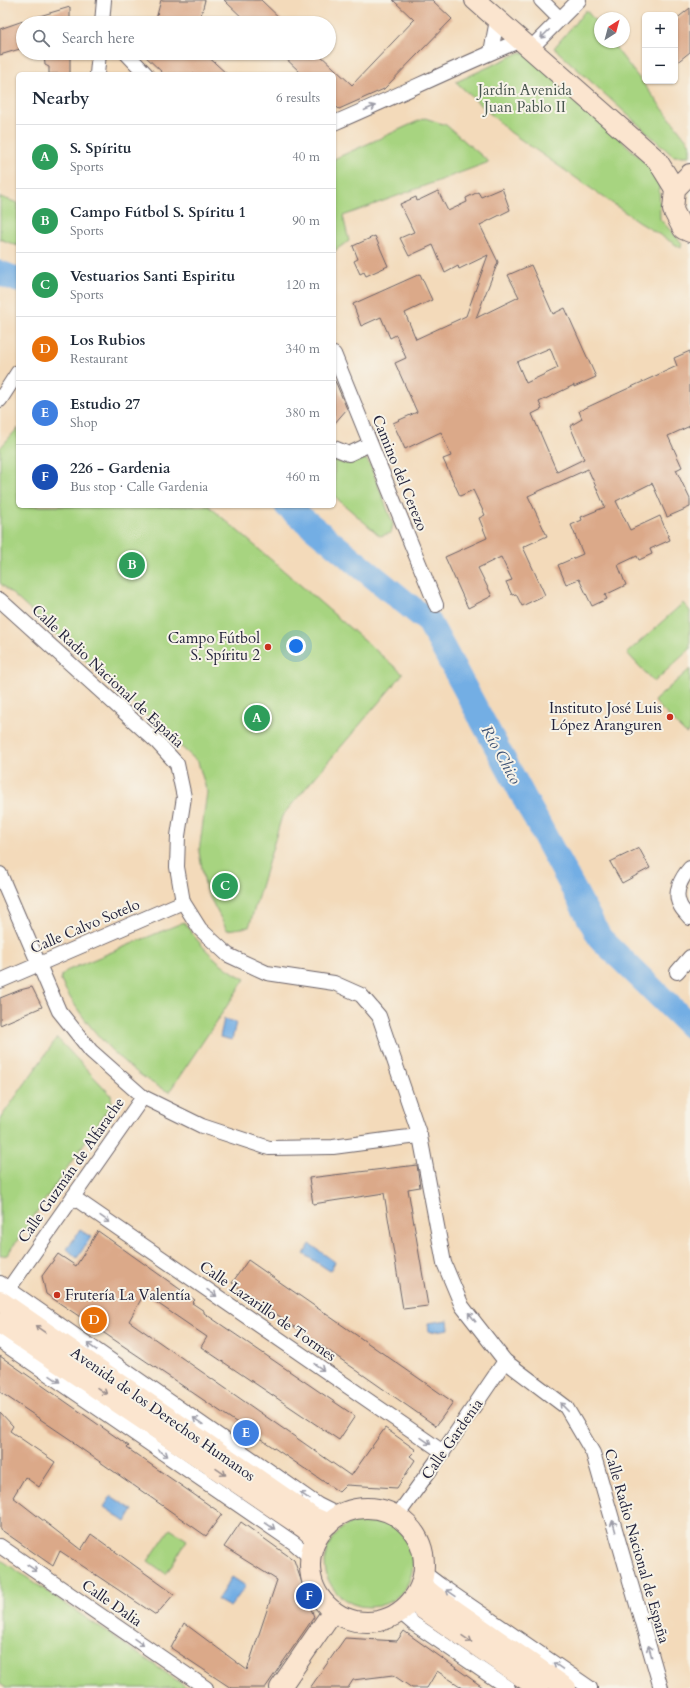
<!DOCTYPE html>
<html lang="en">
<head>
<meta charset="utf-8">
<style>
  :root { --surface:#fff; --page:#f2f2f3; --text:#1f2937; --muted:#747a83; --line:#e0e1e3; --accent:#d93025 }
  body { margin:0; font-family:Cardo,serif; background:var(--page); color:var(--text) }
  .controls { position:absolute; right:12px; top:12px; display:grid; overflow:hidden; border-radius:6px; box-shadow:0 1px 3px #0004 }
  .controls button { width:36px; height:36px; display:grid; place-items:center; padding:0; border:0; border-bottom:1px solid var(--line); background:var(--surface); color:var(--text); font:20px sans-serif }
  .compass { position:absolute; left:594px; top:12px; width:36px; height:36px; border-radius:50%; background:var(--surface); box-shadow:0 1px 3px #0004; rotate:36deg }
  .you { position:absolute; left:296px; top:646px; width:14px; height:14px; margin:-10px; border:3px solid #fff; border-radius:50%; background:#1a73e8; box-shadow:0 0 0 6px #1a73e833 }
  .badge { display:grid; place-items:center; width:26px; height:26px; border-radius:50%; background:var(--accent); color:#fff; font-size:13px; font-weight:700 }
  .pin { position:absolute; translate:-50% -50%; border:2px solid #fff; box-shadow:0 1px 4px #0006 }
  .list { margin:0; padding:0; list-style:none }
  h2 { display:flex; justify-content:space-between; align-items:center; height:52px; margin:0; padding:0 16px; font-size:17px }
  h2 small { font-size:13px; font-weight:400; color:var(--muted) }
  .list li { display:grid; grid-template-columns:26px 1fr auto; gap:12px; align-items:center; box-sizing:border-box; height:64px; padding:0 16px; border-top:1px solid var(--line) }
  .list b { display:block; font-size:15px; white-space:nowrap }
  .list p { margin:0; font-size:13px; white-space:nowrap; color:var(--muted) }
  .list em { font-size:13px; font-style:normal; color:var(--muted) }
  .icon { flex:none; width:22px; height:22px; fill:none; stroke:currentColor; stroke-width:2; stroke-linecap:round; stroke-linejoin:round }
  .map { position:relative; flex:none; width:690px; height:1688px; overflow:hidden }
  .search { position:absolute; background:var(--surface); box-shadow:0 1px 3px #0004; left:16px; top:16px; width:320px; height:44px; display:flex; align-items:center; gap:10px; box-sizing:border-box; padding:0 14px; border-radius:22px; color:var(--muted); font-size:15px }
  .panel { position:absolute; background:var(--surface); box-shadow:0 1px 3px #0004; left:16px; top:72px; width:320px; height:436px; border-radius:6px }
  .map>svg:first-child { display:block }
  .green { fill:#a7d480; stroke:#647b5e }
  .water { fill:#73aee4; stroke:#4a6890 }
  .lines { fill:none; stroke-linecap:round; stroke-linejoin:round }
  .river { stroke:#73aee4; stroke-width:25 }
  .building { fill:#dba989; fill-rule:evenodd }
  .street-casing { stroke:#6b6267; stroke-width:16 }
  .secondary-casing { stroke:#6b6267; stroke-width:22 }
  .street { stroke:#fff; stroke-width:14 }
  .secondary { stroke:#fbe5cf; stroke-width:20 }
  .oneway { stroke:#9c9ca7 }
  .oneway2 { stroke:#998d8c }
  .poi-dot { fill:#c8321e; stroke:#f7f3e8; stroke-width:1.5 }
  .labels { text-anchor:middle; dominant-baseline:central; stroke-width:4; stroke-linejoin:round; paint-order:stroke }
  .park-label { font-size:15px; fill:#4a5750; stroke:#f7f3e8 }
  .street-label { font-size:15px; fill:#22223b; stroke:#f7f3e8 }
  .poi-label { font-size:15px; fill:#22223b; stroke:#f7f3e8; text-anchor:end }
  .water-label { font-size:16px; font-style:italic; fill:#3e5376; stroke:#f7f3e8 }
</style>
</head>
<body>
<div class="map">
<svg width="690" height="1688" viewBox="0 0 690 1688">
  <rect width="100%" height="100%" fill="#f7f3e8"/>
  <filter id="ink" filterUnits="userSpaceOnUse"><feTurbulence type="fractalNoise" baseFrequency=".025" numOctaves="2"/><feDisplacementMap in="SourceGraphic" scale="8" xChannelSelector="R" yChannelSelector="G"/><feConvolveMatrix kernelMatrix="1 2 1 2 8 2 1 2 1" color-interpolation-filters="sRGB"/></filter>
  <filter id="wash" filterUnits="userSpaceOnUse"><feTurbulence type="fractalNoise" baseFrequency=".012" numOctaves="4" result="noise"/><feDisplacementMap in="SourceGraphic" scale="16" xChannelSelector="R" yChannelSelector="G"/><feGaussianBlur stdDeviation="0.9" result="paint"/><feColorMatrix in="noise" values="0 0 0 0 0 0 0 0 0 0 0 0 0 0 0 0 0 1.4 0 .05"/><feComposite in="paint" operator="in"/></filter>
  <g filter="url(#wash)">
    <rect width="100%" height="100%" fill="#f3daba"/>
    <!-- green -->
    <g class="green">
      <path d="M586,10L600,27V42H611L690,144V156H673L554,48Z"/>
      <path d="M521,52L531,57L659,175L660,219L682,243L681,248L642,224L510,132L456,82Z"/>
      <path d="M425,118L446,125L489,162L343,216L349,241L334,251V159Z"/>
      <path d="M0,197L18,203V246L0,239Z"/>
      <path d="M18,428V506H209L403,674L282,816L249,927L227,930L206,890L199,852L207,792L198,762L0,583V448Z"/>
      <path d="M360,458L367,460L371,467L393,524L391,533L380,536L334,496V460C344,465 350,464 360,458Z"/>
      <path d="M683,603L690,611V649L654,682L627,653Z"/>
      <path d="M690,669V731L686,734L654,701Z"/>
      <path d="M184,922C200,946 219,966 245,979L169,1092C161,1088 153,1084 145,1078C113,1057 78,1016 61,981L62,975L66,971Z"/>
      <path d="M57,1038L111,1095L112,1103L7,1255L0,1256V1119Z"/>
      <circle cx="369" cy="1563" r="44"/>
      <path d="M170,1529L187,1540L166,1574L148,1561Z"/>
      <path d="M0,1559L188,1688H6L0,1684Z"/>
    </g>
    <!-- water -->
    <g class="water">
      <path d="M224,1019L236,1022L232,1040L220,1037Z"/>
      <path d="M80,1230L91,1237L77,1258L67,1249Z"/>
      <path d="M310,1244L335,1262L330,1271L304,1254Z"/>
      <path d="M448,1320L449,1329L429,1332L428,1323Z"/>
      <path d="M111,1496L133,1510L126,1522L104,1507Z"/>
      <path d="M232,1577L246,1586L230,1607L217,1600Z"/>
    </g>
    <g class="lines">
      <!-- river -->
      <g class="river">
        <path d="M0,273L18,280"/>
        <path d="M287,506L429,622L600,938L690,1026"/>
      </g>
    </g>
    <g id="blocks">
      <!-- building -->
      <g class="building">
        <path d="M161,0H205L199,23H155Z"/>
        <path d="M224,0H261L285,23H248Z"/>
        <path d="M393,0H432L452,19L384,89L339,109L334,105V74H302L280,53H318L352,85L414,20Z"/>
        <path d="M70,7V23H26V20Z"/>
        <path d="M690,8V52L675,64V20Z"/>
        <path d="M23,21V48L0,55V29Z"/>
        <path d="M44,53H70V74H49V67L45,65Z"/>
        <path d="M142,53H204L227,74H164Z"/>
        <path d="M502,188L510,210L480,225L498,262L476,318L519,297L508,275L531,265L553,314L565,308L596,377L574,387V385L539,402L542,409L532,414L557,472L584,459L570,426L582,419L579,411L677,366L674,358L690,351V426L668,436L682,467L676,470L690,499V507L667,517L652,483L616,501L630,530L660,516L670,540L650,549L652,554L639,560L637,556L618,565L626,585L605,595L607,599L592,606L579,579L566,584L558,565L583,554L571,525L582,520L581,517L605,507L588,469L528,496L547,536L523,547L545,595L522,606L516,594L512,595L506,582L512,580L501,557L478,568L492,596L468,608L445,557L487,538L479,518L485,515L473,490L460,496L443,459L451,456L441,432L405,449L393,423L417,412L395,363L406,358L396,335L390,338L381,317L361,326L353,304L420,274L432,300L405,313L416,339L466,316L488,255L459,269L458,266L445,273L433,245L409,256L400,238L414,232L400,204L416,197L417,201L438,191L448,211L467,202L466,198L478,192L481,197ZM550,348L558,368L526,383L517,362Z"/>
        <path d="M375,236L388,266L366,276L364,272L360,274L354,261L358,259L353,246Z"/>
        <path d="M334,380L336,383L347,409L334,424Z"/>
        <path d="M639,848L650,868L622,883L610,862Z"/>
        <path d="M32,987L42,1007L0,1025V998L20,990Z"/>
        <path d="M417,1165L420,1187L408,1189L428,1306L403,1309L384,1193L313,1204L309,1178Z"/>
        <path d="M98,1231L195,1300L192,1303L204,1311V1313L355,1416L339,1440L201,1347L207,1337L144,1294L129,1321L351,1476L385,1428L416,1450L410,1456L415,1460L397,1488L346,1485L339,1492L174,1380L46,1294L42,1276L58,1254L76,1266Z"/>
        <path d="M248,1260L453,1402L436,1426L232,1283Z"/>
        <path d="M0,1356L129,1446L127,1448L222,1514L206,1536L73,1443L74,1442L0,1392Z"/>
        <path d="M0,1412L13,1426L10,1431L55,1462L39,1487L25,1477L13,1497L81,1550L91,1534L174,1594L156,1615L60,1551L53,1566L0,1529Z"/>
        <path d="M241,1522L294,1560L314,1617L265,1688H231L171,1648L184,1623L247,1670L277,1580L224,1547Z"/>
        <path d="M404,1631L484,1688H463L437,1671L427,1688H412L393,1675L353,1680L348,1688H310L345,1638L397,1641Z"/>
      </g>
    </g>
  </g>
  <g filter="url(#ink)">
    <use href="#blocks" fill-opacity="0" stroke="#6b6267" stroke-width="1"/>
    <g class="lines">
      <!-- street casing -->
      <g class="street-casing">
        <g id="street">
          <path d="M541,0L560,19"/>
          <path d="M102,23L104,0"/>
          <path d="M531,48L579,0"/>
          <path d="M491,52L497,20"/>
          <path d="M126,53L146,74"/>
          <path d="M97,74L99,53"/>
          <path d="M334,123C397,96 458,66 521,40"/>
          <path d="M334,354L436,605"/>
          <path d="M0,400L18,372"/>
          <path d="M334,448L349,454L370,444"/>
          <path d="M0,600L157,742L177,764L184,797L178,836L177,867L183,902L200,929L228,955L267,973L334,983L361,995L379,1016L420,1136L444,1263L462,1306L505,1361L566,1407L593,1453L661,1688"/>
          <path d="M690,868C682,877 673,892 680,905C682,910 687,914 690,918"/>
          <path d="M0,874L59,1011L91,1051L143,1097L202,1126L269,1148L333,1147L401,1138L420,1136"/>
          <path d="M677,972L690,957"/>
          <path d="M0,981L183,902"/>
          <path d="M73,1197L443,1452"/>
          <path d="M0,1283L318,1505L338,1515"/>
          <path d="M3,1297L143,1097"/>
          <path d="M0,1341L294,1543L310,1557"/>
          <path d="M397,1516L443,1452L505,1361"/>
          <path d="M0,1546L206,1688"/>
          <path d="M424,1573L440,1585L590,1688"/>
          <path d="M400,1612L414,1624L508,1688"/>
        </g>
      </g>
      <!-- secondary casing -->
      <g class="secondary-casing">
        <g id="secondary">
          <path d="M475,0L657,160L675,189"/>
          <path d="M690,174L675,189L673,210L683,229L690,232"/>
          <path d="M0,1301L312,1517L328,1524"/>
          <path d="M0,1323L304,1528L316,1539"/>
          <circle cx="367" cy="1565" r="57"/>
          <path d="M421,1585L433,1595L566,1688"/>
          <path d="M413,1600L423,1609L538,1688"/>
          <path d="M280,1688L333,1611"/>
        </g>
      </g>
      <!-- street -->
      <use href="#street" class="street"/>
      <!-- secondary -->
      <use href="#secondary" class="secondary"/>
    </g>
    <!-- one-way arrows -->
    <defs><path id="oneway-shaft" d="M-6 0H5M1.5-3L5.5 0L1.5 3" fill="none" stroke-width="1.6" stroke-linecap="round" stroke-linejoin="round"/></defs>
    <g class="oneway">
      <use href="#oneway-shaft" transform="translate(545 34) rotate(135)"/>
      <use href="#oneway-shaft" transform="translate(370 108) rotate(-23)"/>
      <use href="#oneway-shaft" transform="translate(105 1219) rotate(35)"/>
      <use href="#oneway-shaft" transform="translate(212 1293) rotate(35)"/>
      <use href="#oneway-shaft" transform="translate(472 1317) rotate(-129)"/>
      <use href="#oneway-shaft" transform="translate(92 1347) rotate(-145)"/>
      <use href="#oneway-shaft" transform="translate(319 1367) rotate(35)"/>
      <use href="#oneway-shaft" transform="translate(55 1379) rotate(34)"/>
      <use href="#oneway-shaft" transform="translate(564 1407) rotate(-134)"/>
      <use href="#oneway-shaft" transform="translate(198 1421) rotate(-145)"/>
      <use href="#oneway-shaft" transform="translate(426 1441) rotate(35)"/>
      <use href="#oneway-shaft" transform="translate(163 1453) rotate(34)"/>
      <use href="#oneway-shaft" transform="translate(305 1496) rotate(-145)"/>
      <use href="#oneway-shaft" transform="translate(270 1526) rotate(34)"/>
      <use href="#oneway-shaft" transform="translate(614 1526) rotate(-106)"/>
      <use href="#oneway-shaft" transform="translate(32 1568) rotate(35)"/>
      <use href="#oneway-shaft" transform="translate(451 1593) rotate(-146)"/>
      <use href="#oneway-shaft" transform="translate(139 1642) rotate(35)"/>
      <use href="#oneway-shaft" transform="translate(650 1651) rotate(-106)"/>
      <use href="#oneway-shaft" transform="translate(558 1666) rotate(-146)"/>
    </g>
    <g class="oneway2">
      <use href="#oneway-shaft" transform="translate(40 1329) rotate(-145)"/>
      <use href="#oneway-shaft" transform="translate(102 1391) rotate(34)"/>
      <use href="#oneway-shaft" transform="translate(221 1472) rotate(34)"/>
      <use href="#oneway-shaft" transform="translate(467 1639) rotate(34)"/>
    </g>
  </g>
  <!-- markers -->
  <g class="poi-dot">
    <circle cx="268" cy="647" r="4"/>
    <circle cx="670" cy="717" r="4"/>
    <circle cx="57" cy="1295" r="4"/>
  </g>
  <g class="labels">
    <!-- park labels -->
    <g class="park-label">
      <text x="525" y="90">Jardín Avenida<tspan x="525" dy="17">Juan Pablo II</tspan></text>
    </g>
    <!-- street labels -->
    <g class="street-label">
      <text transform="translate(400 473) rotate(68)">Camino del Cerezo</text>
      <text transform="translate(108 676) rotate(43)">Calle Radio Nacional de España</text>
      <text transform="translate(85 926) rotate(-23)">Calle Calvo Sotelo</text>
      <text transform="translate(71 1170) rotate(-55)">Calle Guzmán de Alfarache</text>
      <text transform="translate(268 1311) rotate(35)">Calle Lazarillo de Tormes</text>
      <text transform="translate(163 1414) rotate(35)">Avenida de los Derechos Humanos</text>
      <text transform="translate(452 1439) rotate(-55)">Calle Gardenia</text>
      <text transform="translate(637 1546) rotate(74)">Calle Radio Nacional de España</text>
      <text transform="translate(112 1603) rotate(35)">Calle Dalia</text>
    </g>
    <!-- poi labels -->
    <g class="poi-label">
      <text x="260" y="638">Campo Fútbol<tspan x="260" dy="17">S. Spíritu 2</tspan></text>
      <text x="662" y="708">Instituto José Luis<tspan x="662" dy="17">López Aranguren</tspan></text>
      <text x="65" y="1295" text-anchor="start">Frutería La Valentía</text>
    </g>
    <!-- water labels -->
    <g class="water-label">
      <text transform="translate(501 755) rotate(61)">Río Chico</text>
    </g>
  </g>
</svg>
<div class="controls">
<button>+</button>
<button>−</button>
</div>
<svg class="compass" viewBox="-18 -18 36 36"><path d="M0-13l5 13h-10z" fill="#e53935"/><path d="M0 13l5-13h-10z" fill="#747a83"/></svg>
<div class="you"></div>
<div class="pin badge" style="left:257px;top:718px;background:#2e9e5b">A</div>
<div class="pin badge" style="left:132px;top:565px;background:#2e9e5b">B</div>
<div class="pin badge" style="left:225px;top:886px;background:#2e9e5b">C</div>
<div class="pin badge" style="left:94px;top:1320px;background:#e8710a">D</div>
<div class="pin badge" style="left:246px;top:1433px;background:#3f7fe0">E</div>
<div class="pin badge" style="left:309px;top:1596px;background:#1a4fb4">F</div>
<div class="search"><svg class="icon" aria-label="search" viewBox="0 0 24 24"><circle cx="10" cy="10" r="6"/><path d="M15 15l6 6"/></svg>Search here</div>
<section class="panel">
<h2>Nearby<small>6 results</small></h2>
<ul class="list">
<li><span class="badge" style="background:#2e9e5b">A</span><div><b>S. Spíritu</b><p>Sports</p></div><em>40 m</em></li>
<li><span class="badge" style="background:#2e9e5b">B</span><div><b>Campo Fútbol S. Spíritu 1</b><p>Sports</p></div><em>90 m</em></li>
<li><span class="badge" style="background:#2e9e5b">C</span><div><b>Vestuarios Santi Espiritu</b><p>Sports</p></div><em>120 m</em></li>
<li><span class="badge" style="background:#e8710a">D</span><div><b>Los Rubios</b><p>Restaurant</p></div><em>340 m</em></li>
<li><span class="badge" style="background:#3f7fe0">E</span><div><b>Estudio 27</b><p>Shop</p></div><em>380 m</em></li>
<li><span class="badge" style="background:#1a4fb4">F</span><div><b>226 - Gardenia</b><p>Bus stop · Calle Gardenia</p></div><em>460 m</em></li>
</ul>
</section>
</div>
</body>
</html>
